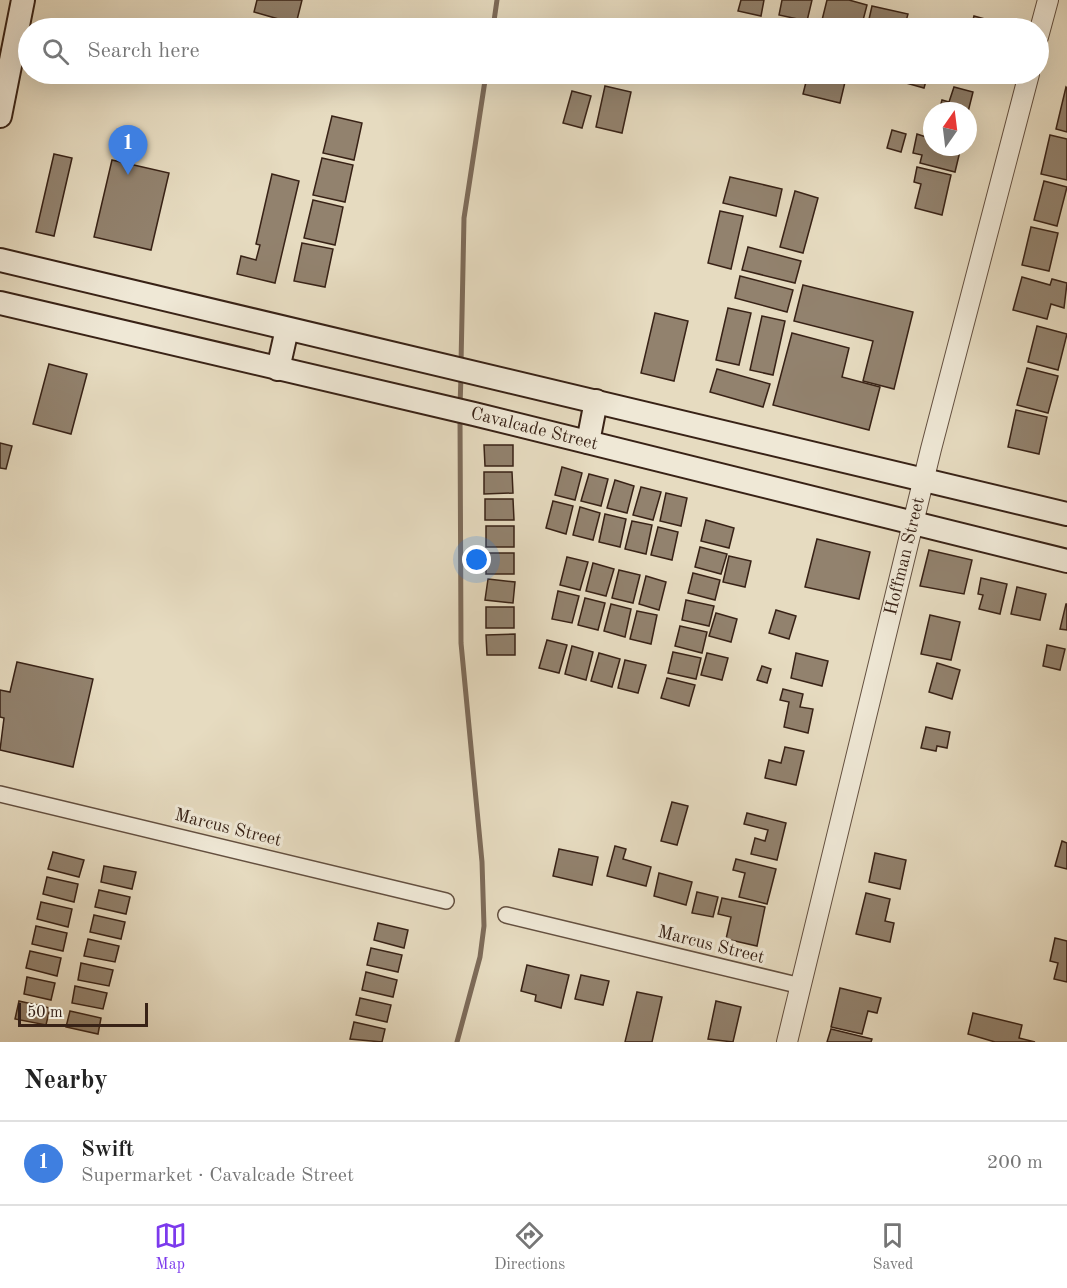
<!DOCTYPE html>
<html lang="en">
<head>
<meta charset="utf-8">
<style>
  :root { --surface:#fff; --page:#f2f2f2; --text:#222; --muted:#767676; --line:#e0e0e0; --accent:#7c3aed }
  body { margin:0; font-family:"Old Standard TT",serif; background:var(--page); color:var(--text) }
  .compass { position:absolute; left:923px; top:102px; width:54px; height:54px; border-radius:50%; background:var(--surface); box-shadow:0 6px 24px #0002; rotate:14deg }
  .scale { position:absolute; left:18px; bottom:15px; width:130px; box-sizing:border-box; padding-left:6px; border:3px solid #382216; border-top:0; font-size:16px; line-height:21px; white-space:nowrap; color:#382216; -webkit-text-stroke:4px #efe8d6; paint-order:stroke }
  .you { position:absolute; left:477px; top:560px; width:21px; height:21px; margin:-15px; border:4px solid #fff; border-radius:50%; background:#1a73e8; box-shadow:0 0 0 9px #1a73e833 }
  .badge { display:grid; place-items:center; width:39px; height:39px; border-radius:50%; background:var(--accent); color:#fff; font-size:20px; font-weight:700 }
  .pin { position:absolute; translate:-50% -50px; filter:drop-shadow(0 2px 3px #0008) }
  .pin::after { content:''; position:absolute; top:32px; width:21px; height:18px; background:inherit; clip-path:polygon(0 0,100% 0,50% 100%) }
  .list { margin:0; padding:0; list-style:none }
  h2 { display:flex; justify-content:space-between; align-items:center; height:78px; margin:0; padding:0 24px; font-size:26px }
  h2 small { font-size:20px; font-weight:400; color:var(--muted) }
  .list li { display:grid; grid-template-columns:39px 1fr auto; gap:18px; align-items:center; box-sizing:border-box; height:84px; padding:0 24px; border-top:2px solid var(--line) }
  .list b { display:block; font-size:22px; white-space:nowrap }
  .list p { margin:0; font-size:20px; white-space:nowrap; color:var(--muted) }
  .list em { font-size:20px; font-style:normal; color:var(--muted) }
  .icon { flex:none; width:33px; height:33px; fill:none; stroke:currentColor; stroke-width:2; stroke-linecap:round; stroke-linejoin:round }
  .map { position:relative; flex:none; width:1067px; height:1042px; overflow:hidden }
  .search { position:absolute; background:var(--surface); box-shadow:0 6px 24px #0002; left:18px; right:18px; top:18px; height:66px; display:flex; align-items:center; gap:15px; box-sizing:border-box; padding:0 21px; border-radius:33px; color:var(--muted); font-size:22px }
  .sheet { height:162px; background:var(--surface) }
  nav { display:flex; justify-content:space-around; align-items:center; box-sizing:border-box; height:84px; border-top:2px solid var(--line); background:var(--surface); font-size:16px; color:var(--muted) }
  nav a { display:grid; justify-items:center; gap:3px }
  nav .on { color:var(--accent) }
  .map>svg:first-child { display:block }
  .lines { fill:none; stroke-linecap:round; stroke-linejoin:round }
  .stream { stroke:#7d6b59; stroke-width:5 }
  .building { fill:#92826e; stroke:#382216; stroke-width:1.5 }
  .minor-casing { stroke:#645040; stroke-width:18 }
  .tertiary-casing { stroke:#645040; stroke-width:22 }
  .secondary-casing { stroke:#382216; stroke-width:26 }
  .minor { stroke:#efe8d6; stroke-width:15 }
  .tertiary { stroke:#efe8d6; stroke-width:20 }
  .secondary { stroke:#efe8d6; stroke-width:22 }
  .labels { text-anchor:middle; dominant-baseline:central; stroke-width:6; stroke-linejoin:round; paint-order:stroke }
  .street-label { font-size:18px; fill:#382216; stroke:#efe8d6 }
</style>
</head>
<body>
<div class="map">
<svg width="1067" height="1042" viewBox="0 0 1067 1042">
  <rect width="100%" height="100%" fill="#e6dbc0"/>
  <filter id="stains"><feTurbulence type="fractalNoise" baseFrequency=".00333" numOctaves="4"/><feColorMatrix values="0 0 0 0 .2 0 0 0 0 .09 0 0 0 0 .02 0 0 0 .5 -.17"/></filter>
  <radialGradient id="worn" r=".72"><stop offset=".6" stop-color="#630" stop-opacity="0"/><stop offset="1" stop-color="#630" stop-opacity=".3"/></radialGradient>
  <g class="lines">
    <!-- stream -->
    <g class="stream">
      <path d="M493,28L497,0"/>
      <path d="M461,364L464,218L486,74"/>
      <path d="M460,406L461,376"/>
      <path d="M457,1042L480,957L484,926L482,862L461,643L460,415"/>
    </g>
  </g>
  <!-- building -->
  <g class="building">
    <path d="M257,0H302L296,24L254,12Z"/>
    <path d="M741,0H764L761,16L738,11Z"/>
    <path d="M782,0H812L807,21L779,15Z"/>
    <path d="M827,0H849L867,5L861,28H820Z"/>
    <path d="M872,6L908,14L904,28H867Z"/>
    <path d="M974,16L996,22L995,28H971Z"/>
    <path d="M67,19L97,27V28H64Z"/>
    <path d="M56,74H88L86,81Z"/>
    <path d="M808,74L845,82L840,103L803,94Z"/>
    <path d="M909,74H928L924,88L906,83Z"/>
    <path d="M605,86L631,92L622,133L596,127Z"/>
    <path d="M954,87L973,92L968,112L939,111L942,100L949,102Z"/>
    <path d="M1066,87L1067,88V132L1056,129Z"/>
    <path d="M572,91L591,96L582,128L563,123Z"/>
    <path d="M332,116L362,123L354,160L323,153Z"/>
    <path d="M928,127L932,128V147H961L955,172L920,163L922,155L913,153L917,134L926,137Z"/>
    <path d="M892,130L906,134L901,152L887,148Z"/>
    <path d="M1050,135L1067,139V180L1041,174Z"/>
    <path d="M54,154L72,158L54,236L36,232Z"/>
    <path d="M322,158L353,165L345,202L313,195Z"/>
    <path d="M112,160L169,173L151,250L94,237Z"/>
    <path d="M917,167L951,175L942,215L915,208L921,184L914,182Z"/>
    <path d="M272,174L299,181L275,283L237,274L241,256L256,260L260,245L256,244Z"/>
    <path d="M730,177L782,189L776,216L723,203Z"/>
    <path d="M1044,181L1067,187L1057,226L1034,220Z"/>
    <path d="M795,191L818,198L803,253L780,247Z"/>
    <path d="M313,200L343,207L335,245L304,238Z"/>
    <path d="M720,211L743,216L731,269L708,263Z"/>
    <path d="M1031,227L1058,233L1049,271L1022,265Z"/>
    <path d="M302,243L333,249L325,287L294,281Z"/>
    <path d="M748,247L801,261L795,283L742,270Z"/>
    <path d="M740,276L793,290L787,312L735,298Z"/>
    <path d="M1022,277L1050,285L1052,279L1067,283L1064,308L1051,304L1047,319L1013,310Z"/>
    <path d="M803,285L913,312L894,389L863,381L873,341L794,321Z"/>
    <path d="M728,308L751,313L739,365L716,360Z"/>
    <path d="M655,313L688,321L674,381L641,373Z"/>
    <path d="M762,316L785,321L773,375L750,370Z"/>
    <path d="M1037,326L1067,334L1058,370L1028,362Z"/>
    <path d="M792,333L849,348L842,377L880,387L869,430L773,405Z"/>
    <path d="M49,364L87,374L71,434L33,424Z"/>
    <path d="M1027,368L1058,376L1048,413L1017,405Z"/>
    <path d="M717,369L770,384L763,407L710,392Z"/>
    <path d="M1016,410L1047,417L1039,454L1008,447Z"/>
    <path d="M0,443L12,446L6,469L0,468Z"/>
    <path d="M484,445H513V466H485Z"/>
    <path d="M562,467L582,473L575,500L555,495Z"/>
    <path d="M484,472H512L513,493L484,494Z"/>
    <path d="M589,474L608,479L601,506L581,501Z"/>
    <path d="M615,480L634,486L627,513L607,508Z"/>
    <path d="M641,487L661,492L653,520L633,515Z"/>
    <path d="M666,493L687,498L681,526L660,521Z"/>
    <path d="M485,499H513L514,520H485Z"/>
    <path d="M553,501L573,506L566,534L546,528Z"/>
    <path d="M580,507L600,513L593,540L573,535Z"/>
    <path d="M605,514L626,519L620,547L599,542Z"/>
    <path d="M706,520L734,528L729,548L701,541Z"/>
    <path d="M632,521L652,525L646,554L625,549Z"/>
    <rect x="486" y="526" width="28" height="21"/>
    <path d="M658,527L678,532L672,560L651,555Z"/>
    <path d="M817,539L870,552L859,599L805,587Z"/>
    <path d="M700,547L727,554L721,574L695,567Z"/>
    <path d="M929,550L972,560L964,594L920,586Z"/>
    <rect x="486" y="553" width="28" height="21"/>
    <path d="M729,556L751,561L745,587L723,582Z"/>
    <path d="M567,557L588,562L580,590L560,585Z"/>
    <path d="M593,563L614,569L606,596L586,591Z"/>
    <path d="M619,570L640,575L633,603L612,598Z"/>
    <path d="M693,573L720,580L715,600L688,593Z"/>
    <path d="M646,576L666,582L659,610L639,604Z"/>
    <path d="M981,578L1007,584L1000,614L979,609L983,595L978,594Z"/>
    <path d="M488,579L515,582L513,603L485,600Z"/>
    <path d="M1017,587L1046,594L1040,620L1011,614Z"/>
    <path d="M558,591L579,596L572,623L552,619Z"/>
    <path d="M585,598L605,603L598,630L578,625Z"/>
    <path d="M686,600L714,606L709,626L682,620Z"/>
    <path d="M611,604L631,609L625,637L604,631Z"/>
    <path d="M1066,604H1067V630L1060,629Z"/>
    <rect x="486" y="607" width="28" height="21"/>
    <path d="M776,610L796,616L789,639L769,633Z"/>
    <path d="M637,611L657,615L651,644L630,639Z"/>
    <path d="M716,613L737,619L731,642L709,636Z"/>
    <path d="M930,615L960,622L951,660L921,654Z"/>
    <path d="M680,626L707,632L702,653L675,646Z"/>
    <path d="M515,634V655H487L486,635Z"/>
    <path d="M547,640L567,645L559,673L539,668Z"/>
    <path d="M1047,645L1065,649L1060,670L1043,666Z"/>
    <path d="M572,646L593,652L586,680L565,674Z"/>
    <path d="M673,652L701,658L696,679L668,673Z"/>
    <path d="M599,653L620,659L612,687L591,681Z"/>
    <path d="M707,653L728,658L722,680L701,675Z"/>
    <path d="M796,653L828,661L822,686L791,678Z"/>
    <path d="M625,660L646,665L638,693L618,688Z"/>
    <path d="M17,662L93,679L73,767L0,750L4,718L0,717V690L10,692Z"/>
    <path d="M937,663L960,670L952,699L929,692Z"/>
    <path d="M762,666L771,669L767,683L757,680Z"/>
    <path d="M667,678L695,685L689,706L661,698Z"/>
    <path d="M783,689L803,694L800,707L813,709L808,733L784,727L789,702L780,700Z"/>
    <path d="M926,727L950,732L947,748L937,746L936,751L921,748Z"/>
    <path d="M785,747L804,751L796,785L765,778L769,760L781,763Z"/>
    <path d="M672,802L688,806L677,845L661,841Z"/>
    <path d="M747,813L786,823L777,860L751,854L755,838L765,841L768,830L744,824Z"/>
    <path d="M1062,841L1067,843V869L1055,866Z"/>
    <path d="M615,846L626,849L623,859L651,867L646,886L607,876Z"/>
    <path d="M559,849L598,857L592,885L553,876Z"/>
    <path d="M53,852L84,860L79,877L48,869Z"/>
    <path d="M875,853L906,860L900,889L869,882Z"/>
    <path d="M736,859L776,869L767,904L739,897L745,873L733,870Z"/>
    <path d="M104,866L136,872L132,889L101,882Z"/>
    <path d="M659,873L692,882L686,905L654,896Z"/>
    <path d="M47,877L78,884L74,902L43,894Z"/>
    <path d="M99,890L130,897L126,914L95,907Z"/>
    <path d="M697,892L718,897L713,917L692,913Z"/>
    <path d="M866,893L890,899L885,921L894,923L890,942L856,934Z"/>
    <path d="M722,898L765,907L757,946L726,939L731,917L718,914Z"/>
    <path d="M41,902L72,909L68,927L37,919Z"/>
    <path d="M94,915L125,922L121,939L90,932Z"/>
    <path d="M378,923L408,930L404,948L374,940Z"/>
    <path d="M36,926L67,933L63,951L32,944Z"/>
    <path d="M1055,938L1067,941V982L1054,979L1058,963L1050,961Z"/>
    <path d="M88,939L119,946L115,962L84,956Z"/>
    <path d="M371,948L402,955L398,972L367,965Z"/>
    <path d="M30,951L61,958L57,976L26,968Z"/>
    <path d="M81,963L113,970L109,986L78,980Z"/>
    <path d="M527,965L569,975L561,1008L535,1001L536,995L521,991Z"/>
    <path d="M366,972L397,980L393,997L362,990Z"/>
    <path d="M581,975L609,981L603,1005L575,999Z"/>
    <path d="M27,977L55,983L51,1000L24,994Z"/>
    <path d="M75,986L107,993L103,1009L72,1003Z"/>
    <path d="M840,988L881,998L877,1013L868,1011L862,1034L831,1027Z"/>
    <path d="M637,992L662,997L652,1042H625Z"/>
    <path d="M360,998L391,1005L387,1022L356,1015Z"/>
    <path d="M19,1001L50,1008L46,1025L15,1019Z"/>
    <path d="M716,1001L741,1007L733,1042L708,1039Z"/>
    <path d="M70,1011L101,1018L98,1034L66,1027Z"/>
    <path d="M973,1013L1022,1025L1019,1038L1035,1042H995L968,1034Z"/>
    <path d="M354,1022L385,1029L382,1042L350,1039Z"/>
    <path d="M831,1029L872,1039L871,1042H827Z"/>
  </g>
  <g class="lines">
    <!-- minor casing -->
    <g class="minor-casing">
      <g id="minor">
        <path d="M0,794L446,901"/>
        <path d="M506,915L801,986"/>
      </g>
    </g>
    <!-- tertiary casing -->
    <g class="tertiary-casing">
      <g id="tertiary">
        <path d="M1038,37L1048,0"/>
        <path id="s1" d="M787,1042L931,449L1029,74"/>
      </g>
    </g>
    <!-- secondary casing -->
    <g class="secondary-casing">
      <g id="secondary">
        <path d="M0,116L23,0"/>
        <path d="M0,260L1067,514"/>
        <path id="s2" d="M0,303L474,414L1067,561"/>
        <path d="M278,369L287,329"/>
        <path d="M588,442L596,401"/>
      </g>
    </g>
    <!-- minor -->
    <use href="#minor" class="minor"/>
    <!-- tertiary -->
    <use href="#tertiary" class="tertiary"/>
    <!-- secondary -->
    <use href="#secondary" class="secondary"/>
  </g>
  <g class="labels">
    <!-- street labels -->
    <g class="street-label">
      <text stroke="none"><textPath href="#s2" startOffset="549">Cavalcade Street</textPath></text>
      <text stroke="none"><textPath href="#s1" startOffset="500">Hoffman Street</textPath></text>
      <text transform="translate(228 828) rotate(14)">Marcus Street</text>
      <text transform="translate(711 945) rotate(14)">Marcus Street</text>
    </g>
  </g>
  <rect width="100%" height="100%" filter="url(#stains)"/>
  <rect width="100%" height="100%" fill="url(#worn)"/>
</svg>
<svg class="compass" viewBox="-18 -18 36 36"><path d="M0-13l5 13h-10z" fill="#e53935"/><path d="M0 13l5-13h-10z" fill="#767676"/></svg>
<div class="scale">50 m</div>
<div class="you"></div>
<div class="pin badge" style="left:128px;top:175px;background:#3f7fe0">1</div>
<div class="search"><svg class="icon" aria-label="search" viewBox="0 0 24 24"><circle cx="10" cy="10" r="6"/><path d="M15 15l6 6"/></svg>Search here</div>
</div>
<section class="sheet">
<h2>Nearby<small></small></h2>
<ul class="list">
<li><span class="badge" style="background:#3f7fe0">1</span><div><b>Swift</b><p>Supermarket · Cavalcade Street</p></div><em>200 m</em></li>
</ul>
</section>
<nav>
<a class="on"><svg class="icon" aria-label="map" viewBox="0 0 24 24"><path d="M3 6l6-2 6 2 6-2v14l-6 2-6-2-6 2zM9 4v14M15 6v14"/></svg>Map</a>
<a><svg class="icon" aria-label="directions" viewBox="0 0 24 24"><path d="M12 3l9 9-9 9-9-9zM9 14v-3h6M13 9l2 2-2 2"/></svg>Directions</a>
<a><svg class="icon" aria-label="saved" viewBox="0 0 24 24"><path d="M7 4h10v16l-5-4-5 4z"/></svg>Saved</a>
</nav>
</body>
</html>
